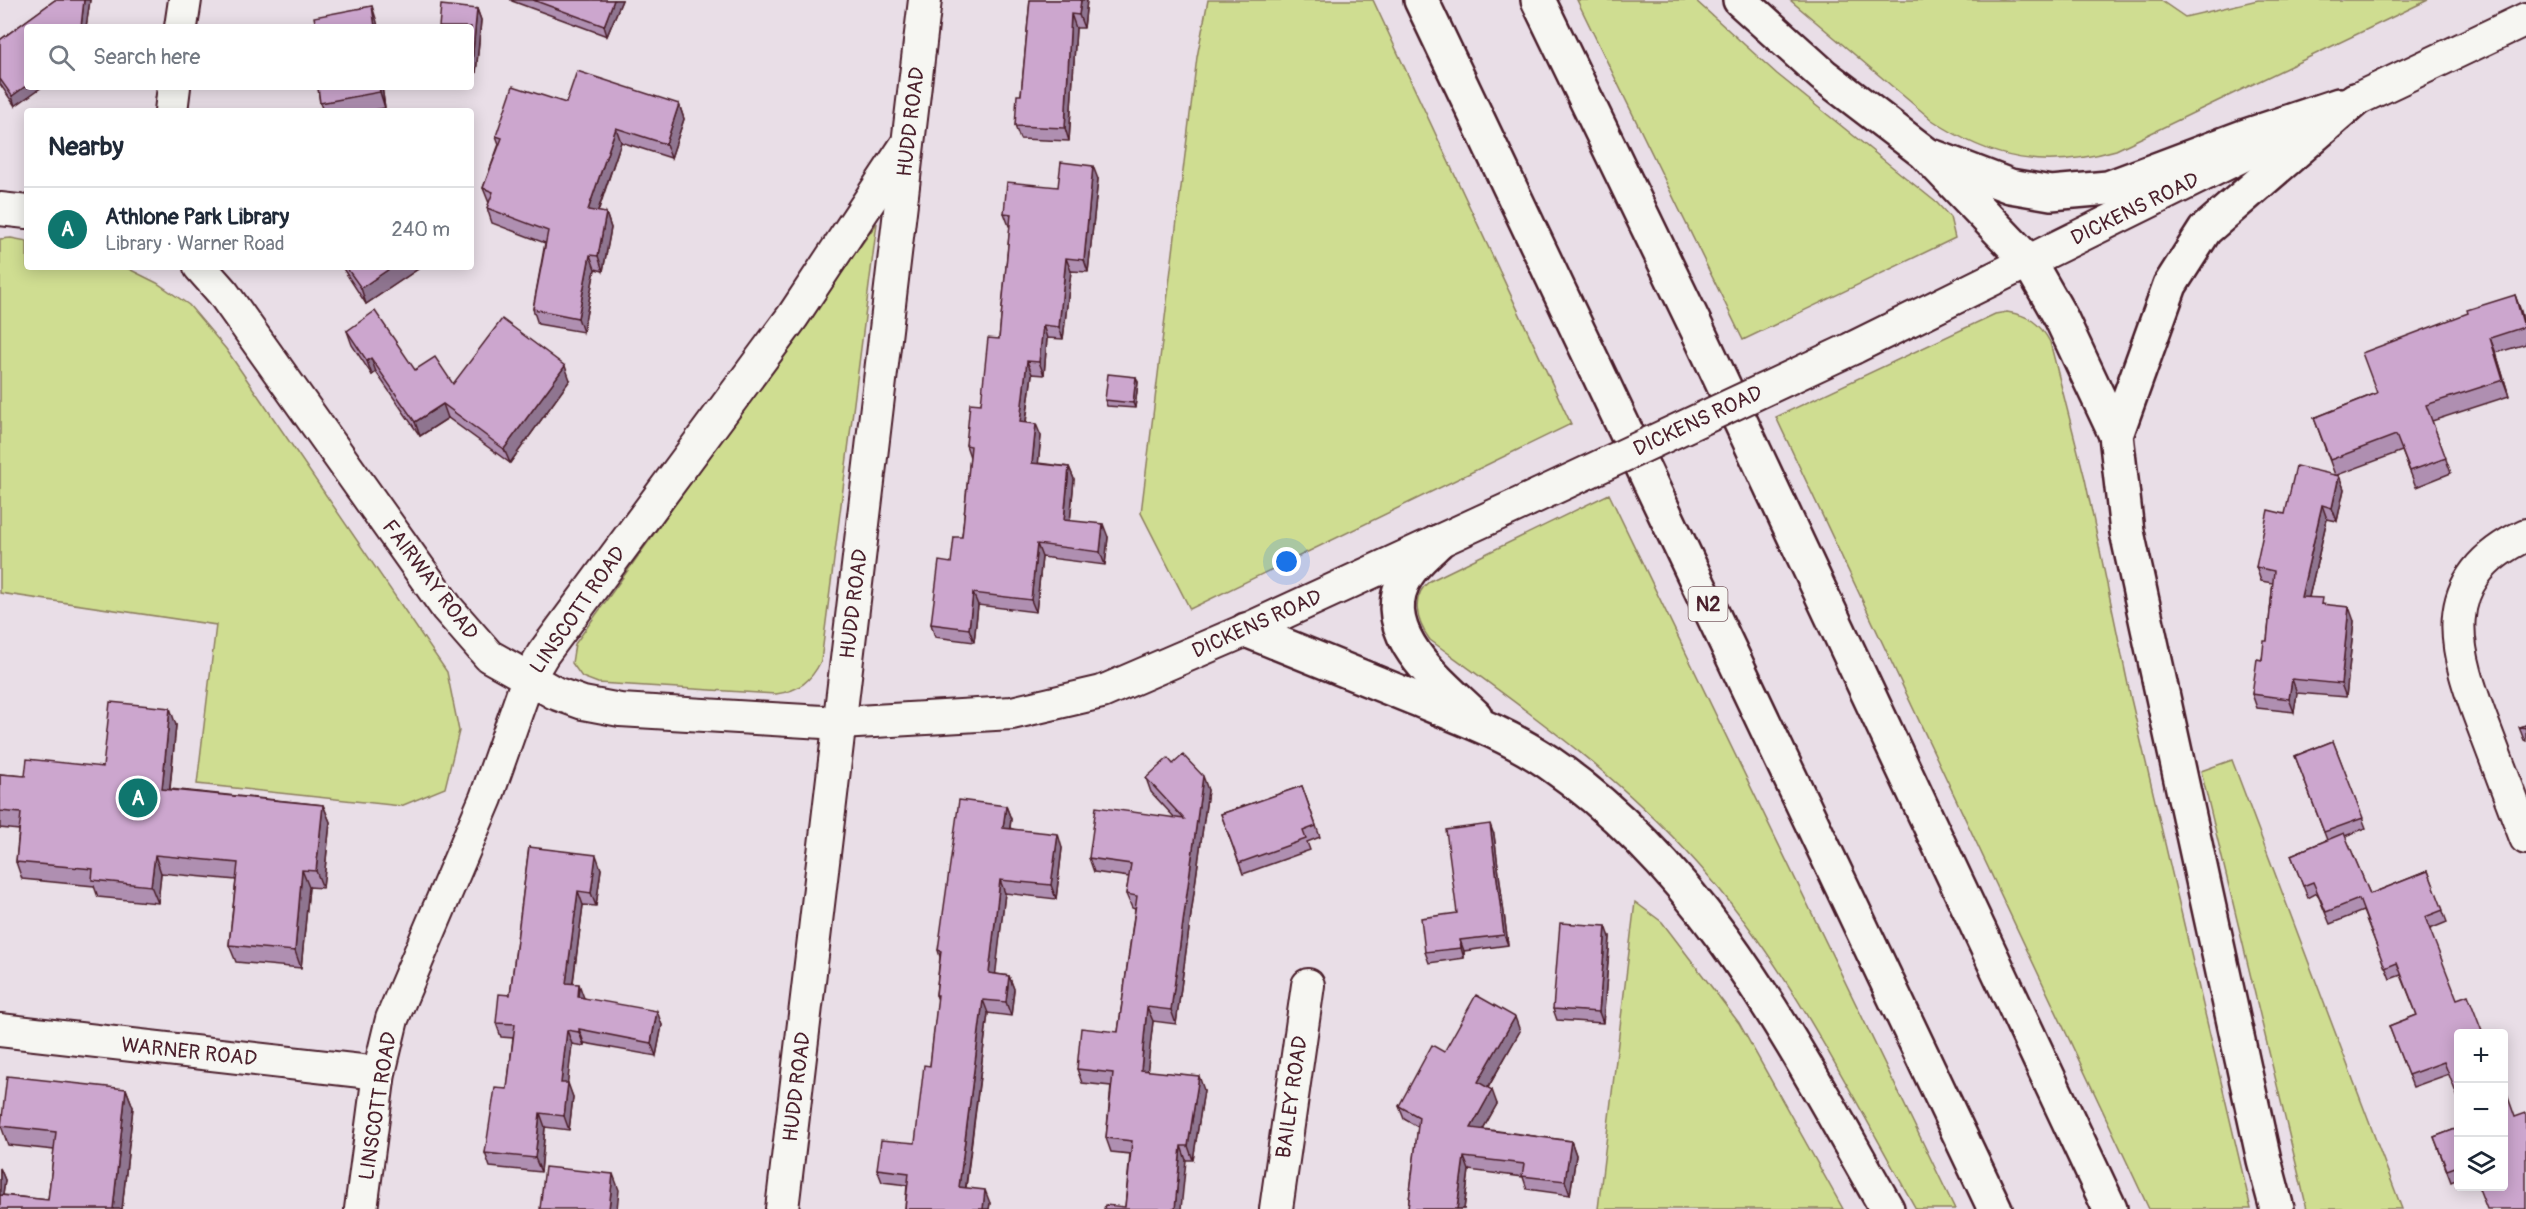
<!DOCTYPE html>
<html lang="en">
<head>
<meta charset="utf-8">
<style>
  :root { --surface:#fff; --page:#f6f6f7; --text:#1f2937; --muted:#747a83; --line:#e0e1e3; --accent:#0f766e }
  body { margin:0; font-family:Pangolin,sans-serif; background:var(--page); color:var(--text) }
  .controls { position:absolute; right:18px; bottom:18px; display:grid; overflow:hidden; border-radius:6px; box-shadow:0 3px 15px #0003 }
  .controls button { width:54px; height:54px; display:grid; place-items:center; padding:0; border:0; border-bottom:2px solid var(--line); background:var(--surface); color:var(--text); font:30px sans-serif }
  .you { position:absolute; left:1287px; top:562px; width:21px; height:21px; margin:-15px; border:4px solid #fff; border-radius:50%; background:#1a73e8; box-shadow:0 0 0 9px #1a73e833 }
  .badge { display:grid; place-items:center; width:39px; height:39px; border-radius:50%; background:var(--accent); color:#fff; font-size:20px; font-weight:700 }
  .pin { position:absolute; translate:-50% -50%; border:3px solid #fff; box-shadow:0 2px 6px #0006 }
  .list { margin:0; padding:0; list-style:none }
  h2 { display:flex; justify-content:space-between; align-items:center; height:78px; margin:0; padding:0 24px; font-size:26px }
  h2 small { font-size:20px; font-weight:400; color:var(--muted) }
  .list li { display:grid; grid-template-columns:39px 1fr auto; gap:18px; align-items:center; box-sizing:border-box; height:84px; padding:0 24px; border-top:2px solid var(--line) }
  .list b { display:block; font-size:22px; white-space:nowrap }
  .list p { margin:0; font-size:20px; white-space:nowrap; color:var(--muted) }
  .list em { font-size:20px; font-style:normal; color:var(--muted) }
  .icon { flex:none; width:33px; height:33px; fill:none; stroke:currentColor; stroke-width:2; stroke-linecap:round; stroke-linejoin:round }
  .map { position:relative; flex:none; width:2526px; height:1209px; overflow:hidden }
  .search { position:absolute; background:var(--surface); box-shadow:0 3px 15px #0003; left:24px; top:24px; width:450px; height:66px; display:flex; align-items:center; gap:15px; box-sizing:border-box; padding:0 21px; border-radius:6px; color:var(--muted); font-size:22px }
  .panel { position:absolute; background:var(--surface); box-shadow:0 3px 15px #0003; left:24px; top:108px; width:450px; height:162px; border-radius:6px }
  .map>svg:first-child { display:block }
  .green { fill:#cfdd91; stroke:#8c7e5e; stroke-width:1.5 }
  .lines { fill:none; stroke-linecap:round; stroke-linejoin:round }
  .minor-casing { stroke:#4a1f2b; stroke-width:36 }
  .highway-casing { stroke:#4a1f2b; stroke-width:38 }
  .minor { stroke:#f6f6f2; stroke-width:32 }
  .highway { stroke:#f6f6f2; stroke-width:33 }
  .minor-bridge-casing { stroke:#4a1f2b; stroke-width:36; stroke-linecap:butt }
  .minor-bridge { stroke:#f6f6f2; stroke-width:32 }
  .wall { fill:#af8fb1; stroke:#4a1f2b; stroke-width:1.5 }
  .shaded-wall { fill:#8f7490; stroke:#4a1f2b; stroke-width:1.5 }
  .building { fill:#cca6ce; stroke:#4a1f2b; stroke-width:1.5 }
  .labels { text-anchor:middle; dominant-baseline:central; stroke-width:5; stroke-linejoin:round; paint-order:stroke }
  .shield { fill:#f6f6f2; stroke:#7e6067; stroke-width:1.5 }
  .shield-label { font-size:20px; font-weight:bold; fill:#4a1f2b }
  .street-label { font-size:21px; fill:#4a1f2b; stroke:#f6f6f2 }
</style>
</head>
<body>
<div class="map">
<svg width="2526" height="1209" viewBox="0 0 2526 1209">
  <rect width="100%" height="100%" fill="#e9dee7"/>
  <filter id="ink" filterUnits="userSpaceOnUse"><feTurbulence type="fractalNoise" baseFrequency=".0167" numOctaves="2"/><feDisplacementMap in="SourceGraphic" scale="12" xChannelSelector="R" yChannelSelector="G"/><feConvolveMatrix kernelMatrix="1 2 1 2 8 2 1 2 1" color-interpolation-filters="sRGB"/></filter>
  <g filter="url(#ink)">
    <!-- green -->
    <g class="green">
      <path d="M1208,0H1373L1571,424L1190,609L1141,513L1197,57Z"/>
      <path d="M1577,0H1695L1777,74L1937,203L1950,217L1955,238L1743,340Z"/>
      <path d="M1790,0H2160L2185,17L2258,0H2428L2116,150C2046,170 1993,161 1932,120Z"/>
      <path d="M877,223L821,661C811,681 799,691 776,694L598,683L582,677L572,663L575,644Z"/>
      <path d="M11,238L27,241V267H125L157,283L189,305L226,349L447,672L459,731L445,788L401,806L197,784L216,625L0,593V239Z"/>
      <path d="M2007,312C2028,315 2040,323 2050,342L2085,479L2131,699L2251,1209H2149L1776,417L1995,314Z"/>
      <path d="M1609,494L1955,1209H1916C1849,1091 1789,966 1698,864C1618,774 1526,710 1430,640C1416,621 1410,596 1430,581Z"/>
      <path d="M2232,760L2402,1209H2307L2201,771Z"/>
      <path d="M1635,902L1662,922L1739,1023L1843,1209H1598Z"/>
    </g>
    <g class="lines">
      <!-- minor casing -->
      <g class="minor-casing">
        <g id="minor">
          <path d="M181,27L185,0"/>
          <path d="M171,111L174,87"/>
          <path d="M2332,111L2526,19"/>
          <path d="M0,209L27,212"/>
          <path d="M200,267L223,293L447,608L489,656L555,693L583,703L620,710L840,723L1012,713L1102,692L1246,630L1526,501"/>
          <path d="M1853,348L2284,135"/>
          <path d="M2526,535C2431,579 2455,652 2485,730C2499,766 2512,802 2526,838"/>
          <path d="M0,1030L379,1073"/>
          <path d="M361,1209L379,1073L392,1019L486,798L528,679L543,654L793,316L905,147"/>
          <path d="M782,1209L925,0"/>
          <path d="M1276,1209L1308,985"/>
        </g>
      </g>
      <!-- highway casing -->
      <g class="highway-casing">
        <g id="highway">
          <path d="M1421,0L1995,1209"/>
          <path d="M1538,0L1698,331L2110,1209"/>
          <path d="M1740,0L1823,75L1925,153L2029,262L2061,318L2116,435"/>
          <path d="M1934,157L2010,186L2051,193L2108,188L2246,136L2339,105"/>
          <path d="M1438,542C1428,552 1414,563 1407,575C1372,631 1440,682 1475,716"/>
          <path d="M1246,630C1302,653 1358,675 1414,698C1460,717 1507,734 1548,762C1707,871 1794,1047 1887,1209"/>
          <path d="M2277,1209L2264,1160L2127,532L2116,435L2170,285L2205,230L2355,100"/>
        </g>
      </g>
      <!-- minor -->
      <use href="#minor" class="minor"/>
      <!-- highway -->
      <use href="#highway" class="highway"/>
      <!-- minor-bridge casing -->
      <g class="minor-bridge-casing">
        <path id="minor-bridge" d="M1526,501L1853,348"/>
      </g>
      <!-- minor-bridge -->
      <use href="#minor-bridge" class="minor-bridge"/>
    </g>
    <!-- wall -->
    <g class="wall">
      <path d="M55,0H90L86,27H27L15,106L0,84V40Z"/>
      <path d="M511,0H622L607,36L512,1Z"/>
      <path d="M1030,0H1087L1084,28H1076L1069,141L1020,139L1015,126L1021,95Z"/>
      <path d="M477,9L481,20L476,73L471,72V27Z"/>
      <path d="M318,87H382L385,108L368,111H323L320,103Z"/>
      <path d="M566,103L679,104L684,119L671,158L621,142L598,212L606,213L611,228L603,271L595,269L583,332L538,324L533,309L545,243L492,223L487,208L489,203L483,188L499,144L496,136Z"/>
      <path d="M1098,179L1088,272L1071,271L1063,339L1047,338L1044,375L1032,374L1026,423L1041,436L1038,463L1069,467L1074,479L1070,521L1108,537L1105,565L1042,557L1036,612L978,605L974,642L935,637L931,624L951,563L962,537L970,457L966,445L981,404L999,339L1010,226H1009L1004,213L1058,187Z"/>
      <path d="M342,267H421L366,304Z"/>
      <path d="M2515,295L2526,329V344L2496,353L2509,396L2432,421L2451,473L2416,487L2402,451L2337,475L2339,476L2344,489L2337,521L2327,519L2309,597L2354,621L2346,697L2297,693L2294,712L2257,708L2252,694L2267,641L2273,583L2261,581L2256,567L2285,514L2335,475L2314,418L2377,393Z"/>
      <path d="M347,331L415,370L453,384L570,380L510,463L448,418L420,436L376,372L372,375L352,345Z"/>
      <path d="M1136,377L1138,382L1135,408L1107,406L1105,400Z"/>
      <path d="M176,725L170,789L323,805L330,822L323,888L309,887L301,968L236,962L229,945L236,880L161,873L158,903L98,897L94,886L22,879L16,862L19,830L0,828V774L25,776L103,767Z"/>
      <path d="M2526,725V741L2524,740L2519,727Z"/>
      <path d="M2333,741L2366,828L2345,836L2370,894L2428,871L2447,922L2430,929L2449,1074L2413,1087L2389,1026L2417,1015L2401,975L2390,979L2363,911L2330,924L2317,893L2308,898L2291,855L2327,840L2295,756Z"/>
      <path d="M1173,764L1208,790L1176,1024L1153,1021L1147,1071L1204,1090L1193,1160H1186L1125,1207L1130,1154L1111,1152L1106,1138L1111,1086L1082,1083L1077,1069L1118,1032L1135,909L1132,908L1126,894L1129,877L1094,872L1089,858L1175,818L1151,792L1146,778Z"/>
      <path d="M1302,786L1320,837L1307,842L1310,850L1243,874L1221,814Z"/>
      <path d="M1006,806L1011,819L1010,828L1062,848L1056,899L1005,893L995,974L1009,976L1014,989L1011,1016L988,1013L966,1188L990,1203L989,1209H905L907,1185L882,1182L877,1169L915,1143L930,1066L938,1000L936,995L940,957L938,950Z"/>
      <path d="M1494,835L1508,945L1464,951V958L1429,963L1425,952L1457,913Z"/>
      <path d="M529,847L601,869L596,906L583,905L573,983L584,998L662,1025L656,1056L584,1043V1046L572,1044L567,1083L573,1097L569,1130L545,1127L541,1172L490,1167L485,1153L507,1089L513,1038L501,1037L496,1023L510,995Z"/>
      <path d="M1610,937L1603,1023L1557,1020L1553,1009Z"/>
      <path d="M1520,1031L1488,1088L1497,1104L1483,1129L1571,1141L1576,1155L1570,1195L1527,1189L1523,1177L1469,1170L1464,1209H1408L1418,1127L1404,1119L1399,1106Z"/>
      <path d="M126,1089L133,1107L122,1209H0V1168L5,1180L3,1195L48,1200L54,1150L8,1145L1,1126Z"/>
      <path d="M2458,1128V1179L2451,1182L2434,1137Z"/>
    </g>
    <!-- shaded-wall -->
    <g class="shaded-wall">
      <path d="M84,0H90L86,27H81Z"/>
      <path d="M614,0H622L607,36L604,26Z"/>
      <path d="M1081,0H1087L1084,28L1079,15Z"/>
      <path d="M372,6L377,22L378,27H375Z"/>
      <path d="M477,9L481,20L476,73L472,62Z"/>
      <path d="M1071,14L1076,28L1069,141L1065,128Z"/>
      <path d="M27,85V87H42L15,106L12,96Z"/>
      <path d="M379,87H382L385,108L380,92Z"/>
      <path d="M679,104L684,119L671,158L666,144Z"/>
      <path d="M616,128L621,142L593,225L588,210Z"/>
      <path d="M1093,166L1098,179L1088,272L1084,260Z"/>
      <path d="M606,213L611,228L603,271L598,256Z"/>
      <path d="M590,255L595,269L583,332L578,318Z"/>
      <path d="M1066,258L1071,271L1063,339L1059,327Z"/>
      <path d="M392,267H421L366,304L361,288Z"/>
      <path d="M2515,295L2521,311L2526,331Z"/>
      <path d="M1043,325L1047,338L1044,375L1039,362Z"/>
      <path d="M2490,338L2496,353L2509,396L2503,380Z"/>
      <path d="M371,358L376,372L372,375L367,361Z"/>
      <path d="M1027,361L1032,374L1024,435L1020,422Z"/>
      <path d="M565,366L570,380L510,463L504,449Z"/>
      <path d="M1136,377L1138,382L1135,408L1133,403Z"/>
      <path d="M443,404L448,418L420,436L415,422Z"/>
      <path d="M1036,424L1041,436L1037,476L1032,463Z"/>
      <path d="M1069,467L1074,479L1069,533L1064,520Z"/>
      <path d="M2339,476L2344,489L2337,521L2332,508Z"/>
      <path d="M2322,505L2327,519L2306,610L2301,597Z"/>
      <path d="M1103,524L1108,537L1105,565L1100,552Z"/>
      <path d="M1037,544L1042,557L1036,612L1031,600Z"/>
      <path d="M973,593L978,605L974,642L969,629Z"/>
      <path d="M2349,607L2354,621L2346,697L2341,684Z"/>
      <path d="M2292,679L2297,693L2294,712L2289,699Z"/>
      <path d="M170,708L176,725L168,806L162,789Z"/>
      <path d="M1203,776L1208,790L1176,1024L1171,1010Z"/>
      <path d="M323,805L330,822L323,888L316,871Z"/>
      <path d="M1006,806L1011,819L1008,841L1003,828Z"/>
      <path d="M1490,824L1494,835L1508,945L1504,935Z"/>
      <path d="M1058,834L1062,848L1056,899L1051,885Z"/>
      <path d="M155,855L161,873L158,903L151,886Z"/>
      <path d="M596,855L601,869L596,906L591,893Z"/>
      <path d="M302,870L309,887L301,968L295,951Z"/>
      <path d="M1000,880L1005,893L994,987L989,973Z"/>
      <path d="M578,891L583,905L571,996L566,983Z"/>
      <path d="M1606,926L1610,937L1603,1023L1599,1012Z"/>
      <path d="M1460,940L1464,951V958L1461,948Z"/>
      <path d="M1009,976L1014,989L1011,1016L1006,1002Z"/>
      <path d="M579,984L584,998L578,997Z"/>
      <path d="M983,1000L988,1013L964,1200L959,1187Z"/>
      <path d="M1147,1007L1153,1021L1146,1084L1141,1070Z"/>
      <path d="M657,1011L662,1025L656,1056L651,1043Z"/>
      <path d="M1515,1017L1520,1031L1483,1096L1478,1082Z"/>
      <path d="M579,1029L584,1043V1046L579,1032Z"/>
      <path d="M567,1030L572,1044L566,1097L561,1083Z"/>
      <path d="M1199,1076L1204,1090L1193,1160L1188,1146Z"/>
      <path d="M568,1083L573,1097L569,1130L564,1116Z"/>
      <path d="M126,1089L133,1107L122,1209H113Z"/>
      <path d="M1492,1090L1497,1104L1476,1141L1471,1128Z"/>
      <path d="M540,1113L545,1127L541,1172L535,1158Z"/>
      <path d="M1571,1141L1576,1155L1570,1195L1565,1181Z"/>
      <path d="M1181,1146L1186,1160L1181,1209H1175Z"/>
      <path d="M1464,1157L1469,1170L1464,1209H1457Z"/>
      <path d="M0,1168L5,1180L1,1209H0Z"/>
      <path d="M613,1174L619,1190L617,1209H609Z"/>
      <path d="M985,1190L990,1203L989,1209H983Z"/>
    </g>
    <!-- building -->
    <g class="building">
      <path d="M55,0H84L81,27H27V85L12,96L0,79V40Z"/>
      <path d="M533,0H614L604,26Z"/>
      <path d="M1030,0H1081L1079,15L1071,14L1065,128L1015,126L1017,95H1021Z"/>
      <path d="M441,5L477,9L472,62H471V27H439Z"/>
      <path d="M372,6L375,27H316L314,17Z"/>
      <path d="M577,71L679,104L666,144L616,128L588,210L606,213L598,256L590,255L578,318L533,309L548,231L487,208L493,192L483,188L502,138L496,136L513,86L566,103Z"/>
      <path d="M318,87H379L380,92L320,103Z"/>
      <path d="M1061,162L1093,166L1084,260L1066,258L1059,327L1043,325L1039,362L1027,361L1020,422L1036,424L1032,463L1069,467L1064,520L1103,524L1100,552L1037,544L1031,600L973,593L969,629L931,624L939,561L951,563L954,537H962L971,446L966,445L970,403L981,404L988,338L999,339L1011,214L1004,213L1007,182L1058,187Z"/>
      <path d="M346,267H392L361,288Z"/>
      <path d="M2515,295L2524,327L2490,338L2503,380L2426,405L2446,458L2410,471L2396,435L2330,460L2314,418L2377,393L2362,353L2468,313L2467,310Z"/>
      <path d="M375,311L415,370L435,357L453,384L502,319L565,366L504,449L443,404L415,422L371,358L367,361L347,331Z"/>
      <path d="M1108,374L1136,377L1133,403L1105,400Z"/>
      <path d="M2296,466L2339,476L2332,508L2322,505L2301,597L2322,598L2321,604L2349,607L2341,684L2292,679L2289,699L2252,694L2257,659L2262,660L2264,641H2267L2274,571L2256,567L2268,510L2285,514Z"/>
      <path d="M110,702L170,708L162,789L323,805L316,871L302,870L295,951L229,945L238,863L155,855L151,886L92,880L93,869L16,862L21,813L0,811V774L25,776L27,759L103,767Z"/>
      <path d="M2526,725V728L2519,727Z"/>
      <path d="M2333,741L2363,818L2324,832L2295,756Z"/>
      <path d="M1183,755L1203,776L1171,1010L1147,1007L1141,1070L1199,1076L1188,1146H1181L1175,1209H1104L1105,1205L1125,1207L1132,1141L1106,1138L1113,1073L1077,1069L1081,1028L1118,1032L1137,896L1126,894L1131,864L1089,858L1096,807L1184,819L1146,778L1168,758L1173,764Z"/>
      <path d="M1302,786L1316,826L1303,831L1306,839L1239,863L1221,814Z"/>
      <path d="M959,800L1006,806L1003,828L1058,834L1051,885L1000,880L989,973L1009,976L1006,1002L983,1000L959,1187L985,1190L983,1209H905L909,1173L877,1169L881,1140L915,1143L924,1065L930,1066L938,995H936L941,951L938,950Z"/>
      <path d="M1490,824L1504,935L1460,940L1461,948L1425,952L1421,918L1457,913L1446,830Z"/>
      <path d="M2344,833L2370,894L2428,871L2443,910L2425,917L2457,999L2468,995L2483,1034H2458V1098L2444,1062L2408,1075L2389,1026L2417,1015L2397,963L2385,968L2359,899L2326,912L2313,882L2303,886L2291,855Z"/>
      <path d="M529,847L596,855L591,893L578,891L566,983L579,984L578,997L657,1011L651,1043L579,1029V1032L567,1030L561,1083H568L564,1116L540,1113L535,1158L485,1153L495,1088L507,1089L515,1024L496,1023L499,994L510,995Z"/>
      <path d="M1560,923L1606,926L1599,1012L1553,1009Z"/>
      <path d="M1476,995L1515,1017L1478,1082L1492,1090L1471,1128L1571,1141L1565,1181L1522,1176L1524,1164L1464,1157L1457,1209H1408L1419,1117L1399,1106L1432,1045L1444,1052Z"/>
      <path d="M7,1076L126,1089L113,1209H0V1195L48,1200L56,1132L1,1126Z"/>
      <path d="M2504,1086L2515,1117L2526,1113V1209H2487L2478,1186H2504Z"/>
      <path d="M2458,1128V1166L2447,1170L2434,1137Z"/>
      <path d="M545,1167L613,1174L609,1209H540Z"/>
    </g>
  </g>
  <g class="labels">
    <!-- shield labels -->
    <rect class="shield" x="1688.5" y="587" width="39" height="34" rx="4.5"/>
    <g class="shield-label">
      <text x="1708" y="604">N2</text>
    </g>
    <!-- street labels -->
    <g class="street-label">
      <text transform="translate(911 122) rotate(-83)">HUDD ROAD</text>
      <text transform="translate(2135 209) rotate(-26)">DICKENS ROAD</text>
      <text transform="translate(1698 421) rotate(-25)">DICKENS ROAD</text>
      <text transform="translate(430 580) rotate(53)">FAIRWAY ROAD</text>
      <text transform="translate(854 604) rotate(-83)">HUDD ROAD</text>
      <text transform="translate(578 610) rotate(-55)">LINSCOTT ROAD</text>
      <text transform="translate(1257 624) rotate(-24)">DICKENS ROAD</text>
      <text transform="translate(189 1052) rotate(6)">WARNER ROAD</text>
      <text transform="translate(797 1087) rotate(-83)">HUDD ROAD</text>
      <text transform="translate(1292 1097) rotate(-82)">BAILEY ROAD</text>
      <text transform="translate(378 1106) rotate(-81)">LINSCOTT ROAD</text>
    </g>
  </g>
</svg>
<div class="controls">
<button>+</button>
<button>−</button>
<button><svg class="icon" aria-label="layers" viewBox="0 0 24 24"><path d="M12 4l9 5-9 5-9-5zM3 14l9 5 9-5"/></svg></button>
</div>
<div class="you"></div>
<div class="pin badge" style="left:138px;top:798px">A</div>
<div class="search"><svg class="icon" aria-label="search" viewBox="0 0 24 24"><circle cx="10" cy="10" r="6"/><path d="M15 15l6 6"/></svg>Search here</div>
<section class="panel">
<h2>Nearby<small></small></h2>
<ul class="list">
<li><span class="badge">A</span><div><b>Athlone Park Library</b><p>Library · Warner Road</p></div><em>240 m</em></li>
</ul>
</section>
</div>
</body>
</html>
